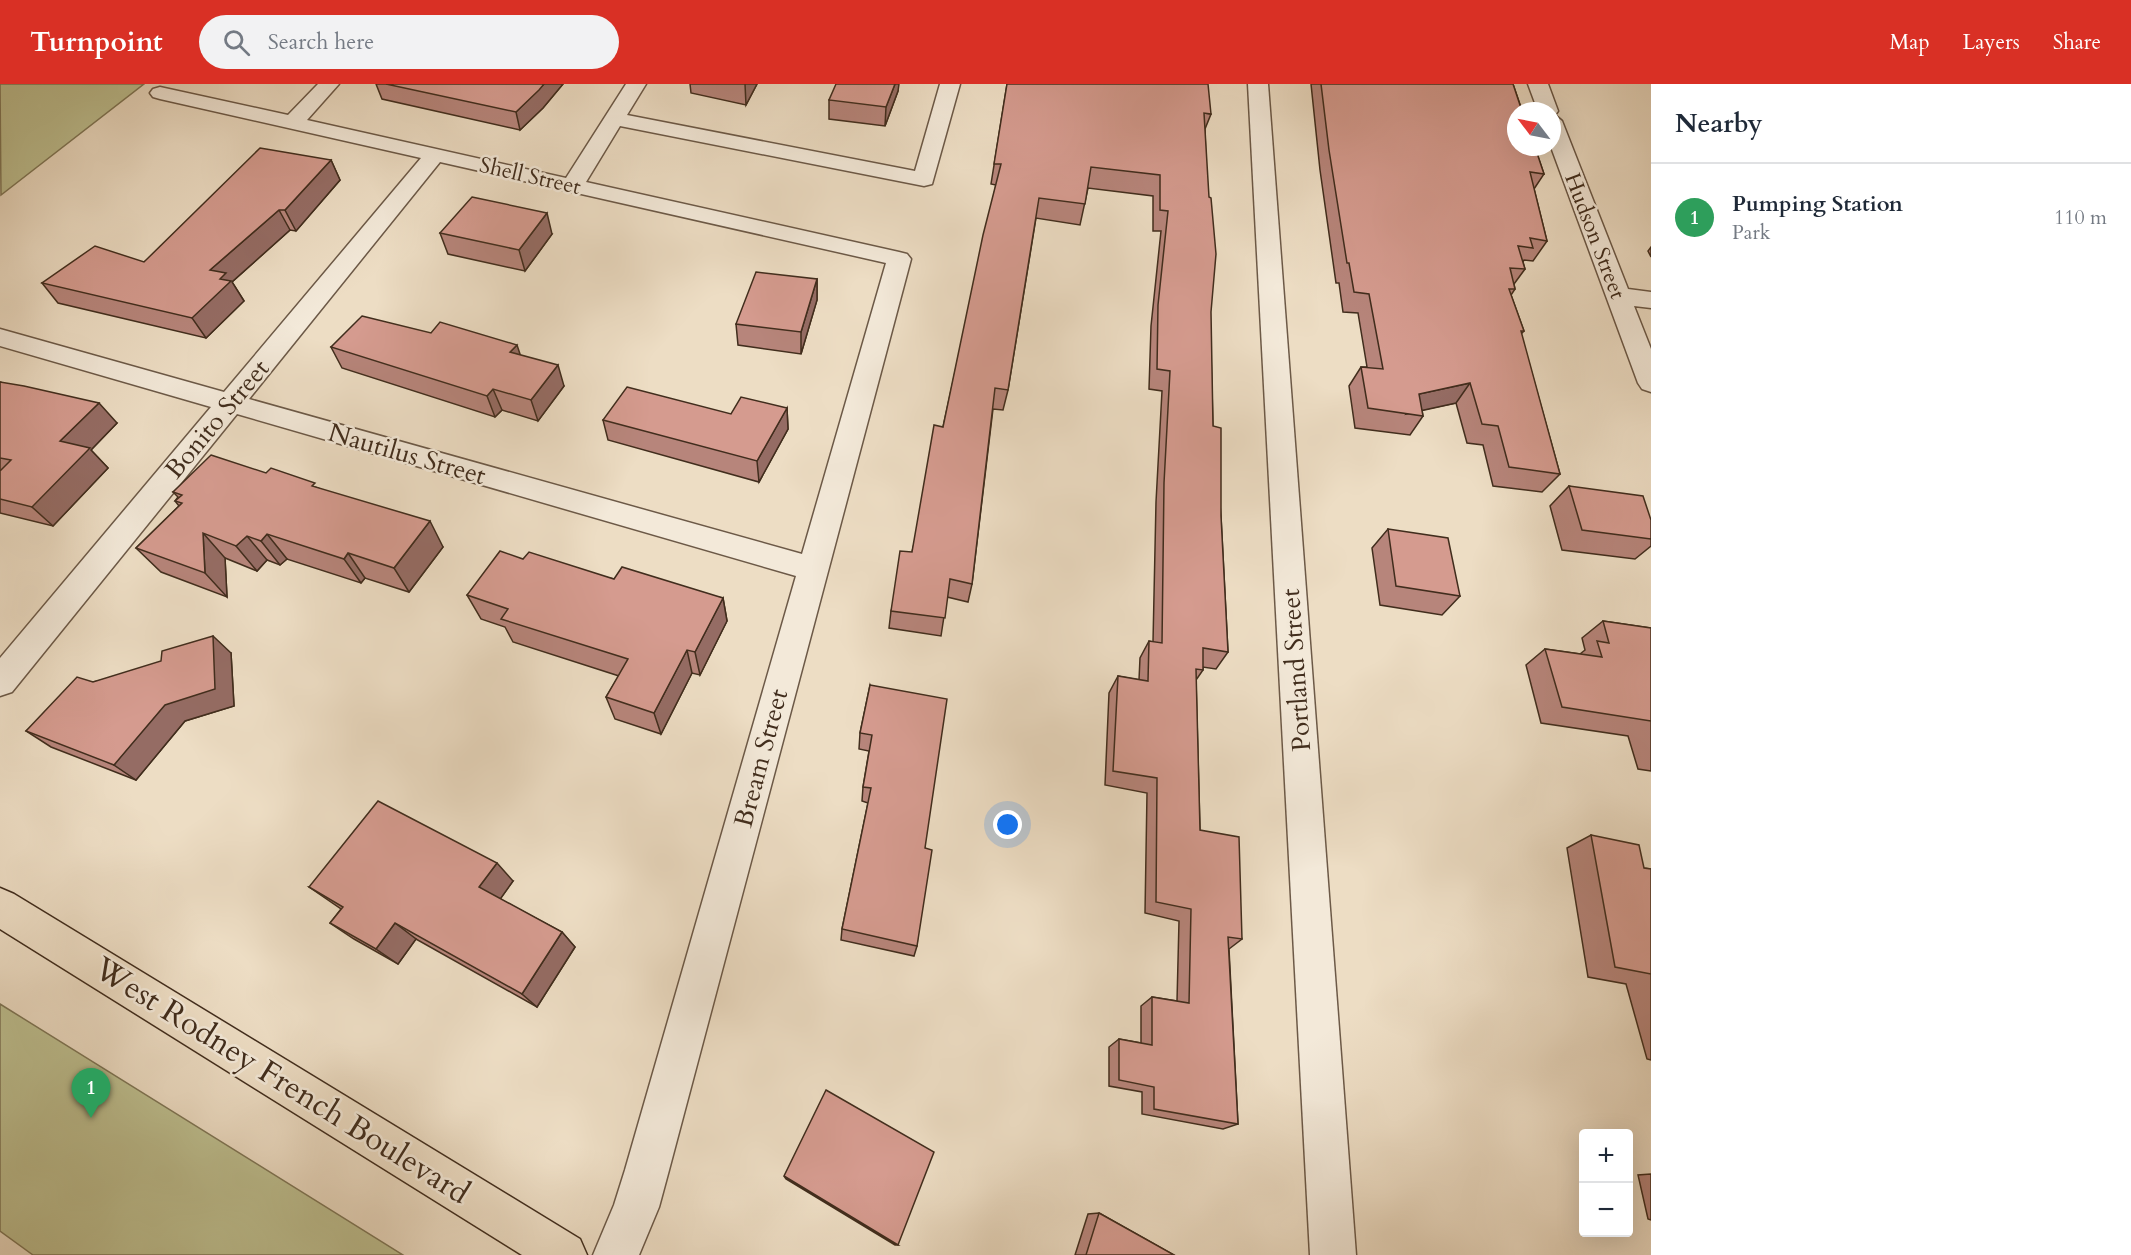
<!DOCTYPE html>
<html lang="en">
<head>
<meta charset="utf-8">
<style>
  :root { --surface:#fff; --page:#f2f2f3; --text:#1f2937; --muted:#747a83; --line:#e0e1e3; --accent:#d93025 }
  body { margin:0; font-family:Cardo,serif; background:var(--page); color:var(--text) }
  .controls { position:absolute; right:18px; bottom:18px; display:grid; overflow:hidden; border-radius:6px; box-shadow:0 6px 24px #0002 }
  .controls button { width:54px; height:54px; display:grid; place-items:center; padding:0; border:0; border-bottom:2px solid var(--line); background:var(--surface); color:var(--text); font:30px sans-serif }
  .compass { position:absolute; left:1507px; top:18px; width:54px; height:54px; border-radius:50%; background:var(--surface); box-shadow:0 6px 24px #0002; rotate:302deg }
  .you { position:absolute; left:1008px; top:741px; width:21px; height:21px; margin:-15px; border:4px solid #fff; border-radius:50%; background:#1a73e8; box-shadow:0 0 0 9px #1a73e833 }
  .badge { display:grid; place-items:center; width:39px; height:39px; border-radius:50%; background:var(--accent); color:#fff; font-size:20px; font-weight:700 }
  .pin { position:absolute; translate:-50% -50px; filter:drop-shadow(0 2px 3px #0008) }
  .pin::after { content:''; position:absolute; top:32px; width:21px; height:18px; background:inherit; clip-path:polygon(0 0,100% 0,50% 100%) }
  .list { margin:0; padding:0; list-style:none }
  h2 { display:flex; justify-content:space-between; align-items:center; height:78px; margin:0; padding:0 24px; font-size:26px }
  h2 small { font-size:20px; font-weight:400; color:var(--muted) }
  .list li { display:grid; grid-template-columns:39px 1fr auto; gap:18px; align-items:center; box-sizing:border-box; height:108px; padding:0 24px; border-top:2px solid var(--line) }
  .list b { display:block; font-size:22px; white-space:nowrap }
  .list p { margin:0; font-size:20px; white-space:nowrap; color:var(--muted) }
  .list em { font-size:20px; font-style:normal; color:var(--muted) }
  .icon { flex:none; width:33px; height:33px; fill:none; stroke:currentColor; stroke-width:2; stroke-linecap:round; stroke-linejoin:round }
  .map { position:relative; flex:none; width:1651px; height:1171px; overflow:hidden }
  header { display:flex; align-items:center; gap:36px; box-sizing:border-box; height:84px; padding:0 30px; background:var(--accent); color:#fff }
  header strong { font-size:28px }
  nav { display:flex; gap:33px; margin-inline-start:auto; font-size:21px }
  .search { width:420px; height:54px; background:var(--page); display:flex; align-items:center; gap:15px; box-sizing:border-box; padding:0 21px; border-radius:33px; color:var(--muted); font-size:22px }
  main { display:flex }
  aside { flex:1; background:var(--surface) }
  .map>svg:first-child { display:block }
  .green { fill:#bdbf90; stroke:#7f7656; stroke-width:1.5 }
  .lines { fill:none; stroke-linecap:round; stroke-linejoin:round }
  .minor-casing { stroke:#6c5947; stroke-width:3 }
  .major-casing { stroke:#412d1d; stroke-width:3 }
  .minor { fill:#f3e9d9; fill-rule:evenodd }
  .major { fill:#edddc4; fill-rule:evenodd }
  .wall { fill:#b7857b; stroke:#412d1d; stroke-width:1.5 }
  .shaded-wall { fill:#956c64; stroke:#412d1d; stroke-width:1.5 }
  .building { fill:#d59b8f; stroke:#412d1d; stroke-width:1.5 }
  .labels { text-anchor:middle; dominant-baseline:central; stroke-width:5; stroke-linejoin:round; paint-order:stroke }
  .far-street-label { font-size:22px; fill:#412d1d; stroke:#f3e9d9 }
  .street-label { font-size:26px; fill:#412d1d; stroke:#f3e9d9 }
  .near-street-label { font-size:32px; fill:#412d1d; stroke:#f3e9d9 }
</style>
</head>
<body>
<header>
<strong>Turnpoint</strong>
<div class="search"><svg class="icon" aria-label="search" viewBox="0 0 24 24"><circle cx="10" cy="10" r="6"/><path d="M15 15l6 6"/></svg>Search here</div>
<nav><a>Map</a><a>Layers</a><a>Share</a></nav>
</header>
<main>
<div class="map">
<svg width="1651" height="1171" viewBox="0 0 1651 1171">
  <rect width="100%" height="100%" fill="#edddc4"/>
  <filter id="stains"><feTurbulence type="fractalNoise" baseFrequency=".00333" numOctaves="4"/><feColorMatrix values="0 0 0 0 .2 0 0 0 0 .09 0 0 0 0 .02 0 0 0 .5 -.17"/></filter>
  <radialGradient id="worn" r=".72"><stop offset=".6" stop-color="#630" stop-opacity="0"/><stop offset="1" stop-color="#630" stop-opacity=".3"/></radialGradient>
  <!-- green -->
  <g class="green">
    <path d="M0,0H144L1,111Z"/>
    <path d="M0,920L403,1171H33L0,1147Z"/>
  </g>
  <g class="lines">
    <!-- minor casing -->
    <g class="minor-casing">
      <g id="minor">
        <path d="M318,0H339L307,36L566,94L626,0H646L627,31L915,87L940,0H960L932,100L924,102L620,42L586,98L899,168L907,170L911,175L669,1086L659,1123L639,1171H593L614,1121L625,1086L796,492L237,330L12,608L0,612V574L211,323L0,262V245L224,308L421,74L160,15L153,13L150,9L153,5L160,3L288,31ZM440,78L886,179L802,470L249,315Z"/>
        <path d="M1248,0H1268L1356,1171H1310Z"/>
        <path d="M1528,0H1548L1558,27L1555,31L1562,37L1628,205L1651,208V224L1634,222L1651,265V308L1642,305L1638,299L1551,63L1552,27H1538Z"/>
      </g>
    </g>
    <!-- major casing -->
    <g class="major-casing">
      <path id="major" d="M0,804L14,810L580,1155L587,1171H522L0,845Z"/>
    </g>
    <!-- minor -->
    <use href="#minor" class="minor"/>
    <!-- major -->
    <use href="#major" class="major"/>
  </g>
  <!-- wall -->
  <g class="wall">
    <path d="M376,0H563L543,24L520,46L382,15Z"/>
    <path d="M690,0H757L746,21L691,9Z"/>
    <path d="M1007,0L1211,30L1205,45L1213,342L1221,432L1228,568L1216,585L1203,583V586L1196,596L1200,746L1242,855L1229,865L1238,1040L1223,1045L1142,1030V1008L1109,1002V963L1119,955L1141,959V922L1152,913L1177,917L1179,837L1145,829L1147,709L1105,701L1109,609L1118,592L1139,596L1140,574L1149,557L1153,558L1156,418L1162,307L1149,305L1151,242L1161,147H1153V112L1088,104L1080,141L1036,134L1008,306L1003,326L993,325L972,500L968,518L947,513L941,552L889,544L891,527L912,468L943,343L996,101L991,100Z"/>
    <path d="M1311,0H1513L1544,90L1534,105L1547,157L1533,177L1524,176L1523,178L1525,185L1514,200L1515,205L1511,211L1524,247L1521,250L1560,390L1542,408L1493,402L1483,361L1467,359L1456,319L1422,326L1423,332L1410,351L1355,344L1349,302L1361,283H1367L1358,229L1343,228L1339,199H1336L1320,86Z"/>
    <path d="M898,7L885,42L829,35V16Z"/>
    <path d="M331,76L340,96L296,147L290,146L232,198L244,217L206,254L58,219L42,199L144,178Z"/>
    <path d="M440,149L552,150L525,187L448,170Z"/>
    <path d="M1651,163V173L1648,167Z"/>
    <path d="M817,195V216L801,270L738,261L736,240Z"/>
    <path d="M331,263L520,271L564,302L538,337L502,326L495,333L342,284Z"/>
    <path d="M0,298L117,339L91,366L108,384L53,442L0,429Z"/>
    <path d="M787,324L788,345L759,398L608,356L603,336L731,330Z"/>
    <path d="M266,389L318,404L443,463L409,508L365,494L361,499L287,475L280,481L267,476L257,487L225,474L227,513L161,488L136,464L179,422L175,417L178,413L173,408Z"/>
    <path d="M1569,402L1651,436V462L1635,475L1562,466L1550,422Z"/>
    <path d="M1388,445L1460,512L1442,531L1380,521L1372,464Z"/>
    <path d="M523,475L614,495L723,514L727,537L700,591L692,589L661,650L615,635L606,613L619,592L513,558L505,543L481,535L467,511Z"/>
    <path d="M1603,537L1651,544V687L1638,685L1628,652L1541,639L1526,581L1545,565L1580,570L1585,566L1582,554Z"/>
    <path d="M231,569L234,622L185,637L136,696L51,663L26,647L93,598Z"/>
    <path d="M870,601L925,764L917,862L914,872L841,856L842,845L868,719L862,717L863,703L869,667L859,665L860,649Z"/>
    <path d="M1591,751L1644,784L1651,785V976L1647,975L1626,900L1588,893L1567,764Z"/>
    <path d="M513,797L500,815L562,848L575,863L537,923L416,855L398,880L354,855L330,839L341,825L309,803Z"/>
    <path d="M1651,1090V1136L1648,1135L1638,1091Z"/>
    <path d="M784,1092L898,1161H895L786,1095Z"/>
    <path d="M1099,1129L1174,1171H1075L1088,1130Z"/>
  </g>
  <!-- shaded-wall -->
  <g class="shaded-wall">
    <path d="M544,0H563L543,24L520,46L516,28Z"/>
    <path d="M745,0H757L746,21Z"/>
    <path d="M895,0H899L898,7L885,42L886,23Z"/>
    <path d="M331,76L340,96L296,147L285,126Z"/>
    <path d="M279,126L290,146L232,198L244,217L206,254L192,234L210,186Z"/>
    <path d="M547,129L552,150L525,187L519,166Z"/>
    <path d="M817,195V216L801,270V248Z"/>
    <path d="M517,261L524,282L510,268Z"/>
    <path d="M558,281L564,302L538,337L531,316Z"/>
    <path d="M1470,299L1456,319L1406,330L1419,310Z"/>
    <path d="M493,305L502,326L495,333L487,312Z"/>
    <path d="M99,319L117,339L91,366L108,384L53,442L32,423L60,357Z"/>
    <path d="M787,324L788,345L759,398L757,377Z"/>
    <path d="M430,437L443,463L409,508L394,484Z"/>
    <path d="M203,449L225,474L227,513L205,489Z"/>
    <path d="M267,450L287,475L280,481L261,457Z"/>
    <path d="M247,452L267,476L257,487L236,462Z"/>
    <path d="M348,469L365,494L361,499L344,475Z"/>
    <path d="M723,514L727,537L700,591L695,568Z"/>
    <path d="M213,552L231,569L234,622L185,637L136,696L114,681Z"/>
    <path d="M687,566L692,589L661,650L654,629Z"/>
    <path d="M497,779L513,797L496,821L479,803Z"/>
    <path d="M395,839L416,855L398,880L376,865Z"/>
    <path d="M562,848L575,863L537,923L522,910Z"/>
  </g>
  <!-- building -->
  <g class="building">
    <path d="M386,0H544L539,6L516,28Z"/>
    <path d="M836,0H895L886,23L829,16Z"/>
    <path d="M1007,0H1208L1211,30L1204,29L1209,113L1211,114L1216,170L1211,228L1213,342L1221,344V432L1228,568L1203,564V586L1196,585L1200,746L1239,753L1242,855L1228,853L1238,1040L1154,1025V1003L1119,996V955L1152,961V913L1189,919L1191,825L1156,818L1157,694L1113,687L1118,592L1148,597L1149,557L1162,559L1164,399L1170,287L1157,285L1158,221L1168,127L1160,126V91L1091,83L1085,120L1039,114L1008,306L995,304L972,500L950,495L945,534L891,527L900,467L912,468L934,341L943,343L983,151L1001,80H994Z"/>
    <path d="M1321,0H1513L1522,27H1516V63H1535L1544,90L1530,88L1547,157L1530,154L1533,164L1518,162L1525,185L1510,184L1515,205H1509L1524,247H1521L1560,390L1509,383L1498,342L1482,340L1470,299L1419,310L1423,332L1368,324L1361,283L1383,285L1369,210L1354,208L1349,179H1347L1329,66Z"/>
    <path d="M260,64L331,76L285,126H279L210,186L226,189L220,195L231,197L192,234L42,199L95,162L144,178Z"/>
    <path d="M472,113L547,129L519,166L440,149Z"/>
    <path d="M756,188L817,195L801,248L736,240Z"/>
    <path d="M362,232L431,249L440,238L517,261L510,268L558,281L531,316L493,305L487,312L331,263Z"/>
    <path d="M0,298L24,302L99,319L60,357L90,364L32,423L0,415V387L11,376L0,374Z"/>
    <path d="M627,303L731,330L741,313L787,324L757,377L603,336Z"/>
    <path d="M211,371L266,389L271,384L315,399L312,402L430,437L394,484L348,469L344,475L267,450L261,457L247,452L236,462L203,449L205,489L136,464L182,419L175,417L182,411L173,408Z"/>
    <path d="M1569,402L1643,412L1651,436V455L1582,446Z"/>
    <path d="M1388,445L1448,454L1460,512L1396,502Z"/>
    <path d="M500,467L523,475L529,468L614,495L622,483L723,514L695,568L687,566L654,629L606,613L628,575L501,535L508,525L467,511Z"/>
    <path d="M1603,537L1651,544V637L1562,623L1545,565L1602,573L1597,557L1609,559Z"/>
    <path d="M213,552L215,605L165,621L114,681L26,647L77,593L93,598L161,577L162,567Z"/>
    <path d="M870,601L947,615L925,764L932,766L917,862L842,845L871,704L863,703L872,651L860,649Z"/>
    <path d="M378,717L497,779L479,803L562,848L522,910L395,839L376,865L330,839L343,823L309,803Z"/>
    <path d="M1591,751L1639,761L1644,784L1651,785V890L1615,883Z"/>
    <path d="M826,1006L934,1068L898,1161L784,1092Z"/>
    <path d="M1099,1129L1174,1171H1086Z"/>
  </g>
  <g class="labels">
    <!-- far-street labels -->
    <g class="far-street-label">
      <text transform="translate(530 92) rotate(13)">Shell Street</text>
      <text transform="translate(1595 152) rotate(69)">Hudson Street</text>
    </g>
    <!-- street labels -->
    <g class="street-label">
      <text transform="translate(217 335) rotate(-50)">Bonito Street</text>
      <text transform="translate(407 370) rotate(16)">Nautilus Street</text>
      <text transform="translate(1296 586) rotate(-94)">Portland Street</text>
      <text transform="translate(761 674) rotate(-75)">Bream Street</text>
    </g>
    <!-- near-street labels -->
    <g class="near-street-label">
      <text transform="translate(282 997) rotate(32)">West Rodney French Boulevard</text>
    </g>
  </g>
  <rect width="100%" height="100%" filter="url(#stains)"/>
  <rect width="100%" height="100%" fill="url(#worn)"/>
</svg>
<div class="controls">
<button>+</button>
<button>−</button>
</div>
<svg class="compass" viewBox="-18 -18 36 36"><path d="M0-13l5 13h-10z" fill="#e53935"/><path d="M0 13l5-13h-10z" fill="#747a83"/></svg>
<div class="you"></div>
<div class="pin badge" style="left:91px;top:1034px;background:#2e9e5b">1</div>
</div>
<aside>
<h2>Nearby<small></small></h2>
<ul class="list">
<li><span class="badge" style="background:#2e9e5b">1</span><div><b>Pumping Station</b><p>Park</p></div><em>110 m</em></li>
</ul>
</aside>
</main>
</body>
</html>
